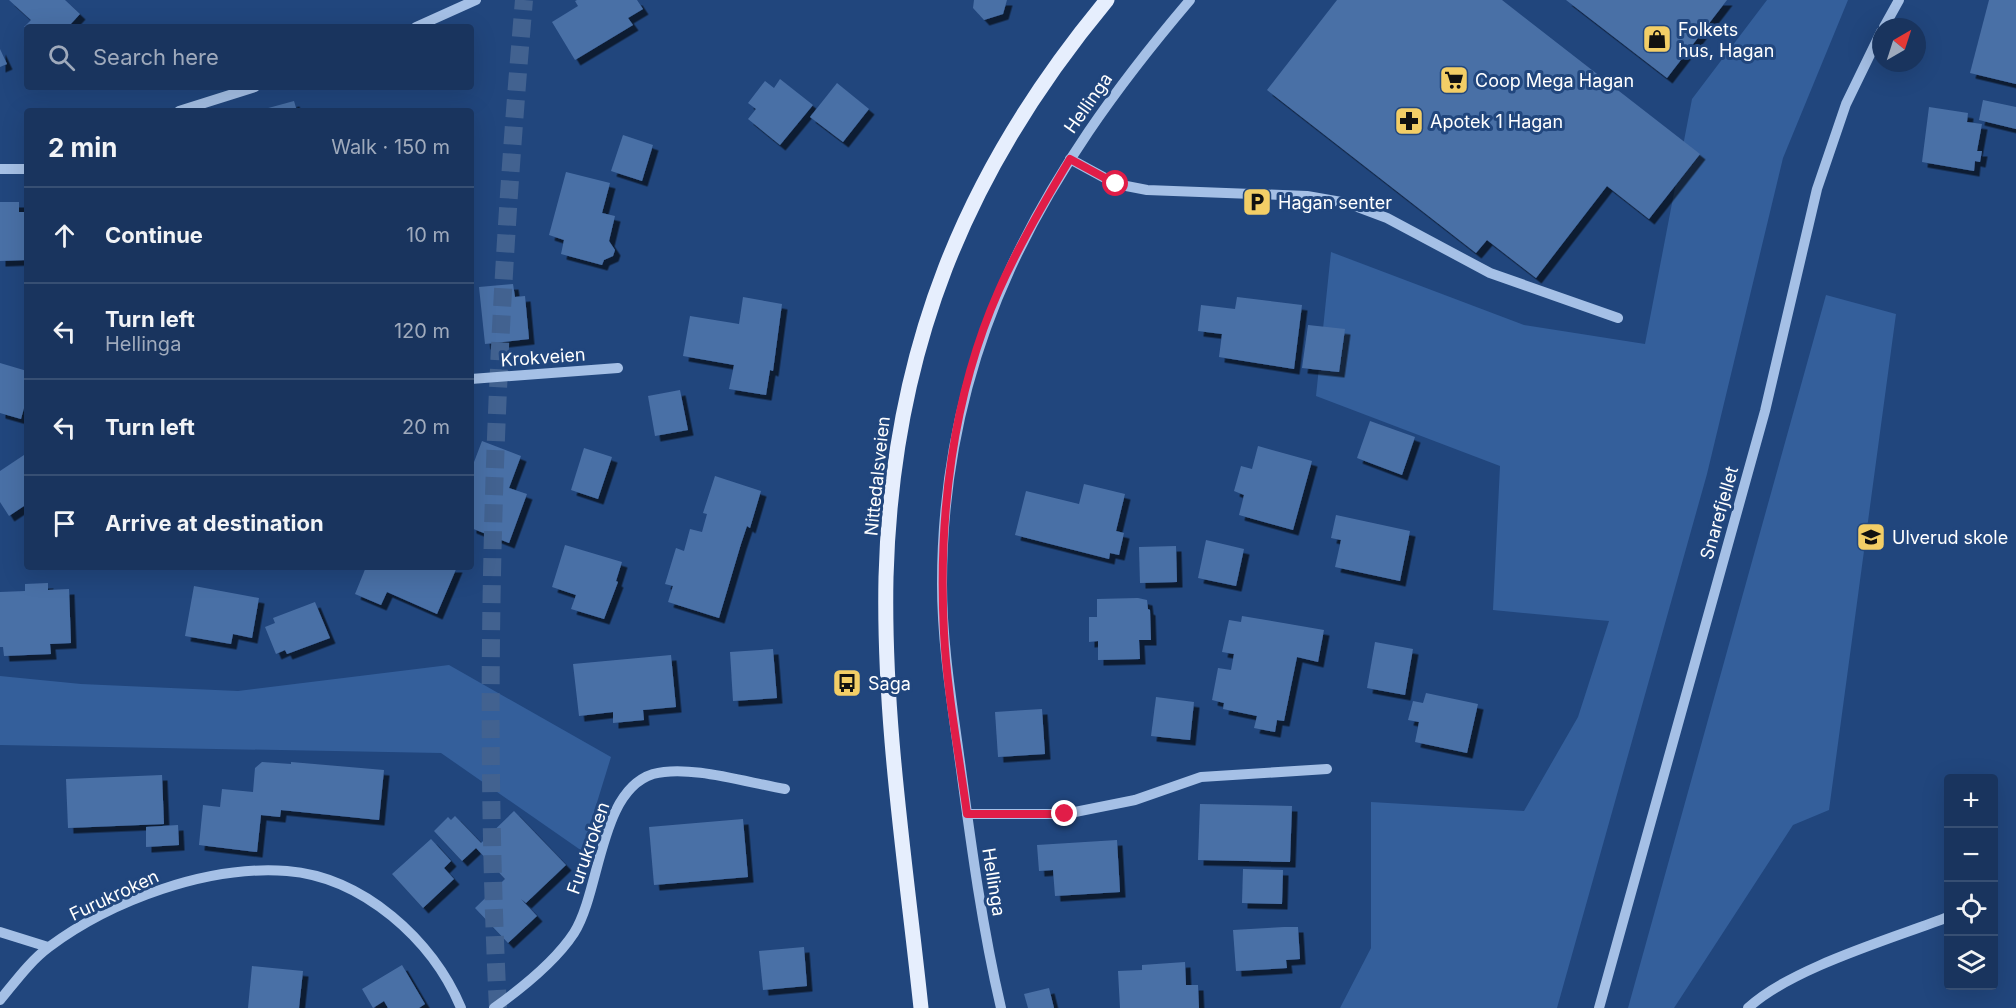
<!DOCTYPE html>
<html lang="en">
<head>
<meta charset="utf-8">
<style>
  :root { --surface:#19345e; --page:#223c64; --text:#f1f3f6; --muted:#9faabc; --line:#374f73 }
  body { margin:0; font-family:Inter,sans-serif; background:var(--page); color:var(--text) }
  .controls { position:absolute; right:18px; bottom:18px; display:grid; overflow:hidden; border-radius:6px; box-shadow:0 6px 24px #0002 }
  .controls button { width:54px; height:54px; display:grid; place-items:center; padding:0; border:0; border-bottom:2px solid var(--line); background:var(--surface); color:var(--text); font:30px sans-serif }
  .compass { position:absolute; left:1872px; top:18px; width:54px; height:54px; border-radius:50%; background:var(--surface); box-shadow:0 6px 24px #0002; rotate:39deg }
  .stop { position:absolute; width:18px; height:18px; margin:-14px; border:4px solid #e11d48; border-radius:50%; background:#fff }
  .stop.end { background:#e11d48; border-color:#fff; box-shadow:0 2px 6px #0008 }
  .list { margin:0; padding:0; list-style:none }
  h2 { display:flex; justify-content:space-between; align-items:center; height:78px; margin:0; padding:0 24px; font-size:26px }
  h2 small { font-size:20px; font-weight:400; color:var(--muted) }
  .list li { display:grid; grid-template-columns:39px 1fr auto; gap:18px; align-items:center; box-sizing:border-box; height:96px; padding:0 24px; border-top:2px solid var(--line) }
  .list b { display:block; font-size:22px; white-space:nowrap }
  .list p { margin:0; font-size:20px; white-space:nowrap; color:var(--muted) }
  .list em { font-size:20px; font-style:normal; color:var(--muted) }
  .icon { flex:none; width:33px; height:33px; fill:none; stroke:currentColor; stroke-width:2; stroke-linecap:round; stroke-linejoin:round }
  .map { position:relative; flex:none; width:2016px; height:1008px; overflow:hidden }
  .search { position:absolute; background:var(--surface); box-shadow:0 6px 24px #0002; left:24px; top:24px; width:450px; height:66px; display:flex; align-items:center; gap:15px; box-sizing:border-box; padding:0 21px; border-radius:6px; color:var(--muted); font-size:22px }
  .panel { position:absolute; background:var(--surface); box-shadow:0 6px 24px #0002; left:24px; top:108px; width:450px; height:462px; border-radius:6px }
  .map>svg:first-child { display:block }
  .green { fill:#345f9b }
  .building { fill:#4a70a6; filter:url(#shadow) }
  .lines { fill:none; stroke-linecap:round; stroke-linejoin:round }
  .highway-tunnel { stroke:#426290; stroke-width:18; stroke-dasharray:18 9; stroke-linecap:butt }
  .minor { stroke:#a5c0e6; stroke-width:10 }
  .major { stroke:#e6eefd; stroke-width:15 }
  .route { stroke:#e11d48; stroke-width:8 }
  .labels { text-anchor:middle; dominant-baseline:central; stroke-width:6; stroke-linejoin:round; paint-order:stroke }
  .poi-label { font-size:18px; fill:#fff; stroke:#21467d; text-anchor:start }
  .street-label { font-size:18px; fill:#fff; stroke:#21467d }
</style>
</head>
<body>
<div class="map">
<svg width="2016" height="1008" viewBox="0 0 2016 1008">
  <defs>
    <filter id="shadow"><feDropShadow dx="5.5" dy="5.5" stdDeviation="0" flood-color="#0009"/></filter>
  </defs>
  <rect width="100%" height="100%" fill="#21467d"/>
  <!-- green -->
  <g class="green">
    <path d="M1767,0H1848L1783,158L1707,474L1557,1008H1340L1371,948V802L1524,811L1578,717L1609,621L1493,610L1500,466L1316,396L1331,252L1524,325L1645,344L1692,99Z"/>
    <path d="M1826,295L1896,314L1829,810L1793,825L1674,1008H1628Z"/>
    <path d="M449,665L611,757L582,851L441,753L0,745V676L81,684L238,691Z"/>
  </g>
  <!-- building -->
  <g class="building">
    <path d="M9,0H65L80,14L68,27H24L31,20Z"/>
    <path d="M577,0H637L643,9L628,18L633,25L575,60L552,22L578,6L575,1Z"/>
    <path d="M974,0H1007L1003,14L984,20L973,8Z"/>
    <path d="M1337,0H1502L1700,154L1649,219L1607,186L1536,278L1487,240L1476,253L1267,90Z"/>
    <path d="M1566,0H1727L1667,78Z"/>
    <path d="M1989,0H2016V84L1970,73Z"/>
    <path d="M0,49L7,64L0,67Z"/>
    <path d="M780,79L813,105L780,145L748,119L756,109L748,103L765,81L774,88Z"/>
    <path d="M837,83L869,109L843,142L810,117Z"/>
    <path d="M1983,100L2016,107V129L1979,120Z"/>
    <path d="M294,101L297,111H261V110Z"/>
    <path d="M1929,107L1968,113L1967,122L1982,124L1977,151H1982L1980,162L1975,161L1974,171L1922,162Z"/>
    <path d="M623,135L653,145L642,181L611,171Z"/>
    <path d="M566,172L610,183L602,213L615,216L609,241L615,250L613,256L604,260L602,265L561,254L564,240L549,235Z"/>
    <path d="M0,202H19V212H27V260L0,261Z"/>
    <path d="M513,284L515,297L525,296L529,339L485,344L479,287Z"/>
    <path d="M743,297L782,304L773,371L770,370L766,395L729,389L734,365L683,356L690,316L739,324Z"/>
    <path d="M1237,297L1302,305L1294,369L1219,357L1222,334L1198,331L1201,305L1235,309Z"/>
    <path d="M1308,325L1345,329L1339,372L1302,368Z"/>
    <path d="M0,363L27,371V397L21,419L0,413Z"/>
    <path d="M680,390L688,430L655,436L648,396Z"/>
    <path d="M1370,421L1415,437L1402,475L1357,458Z"/>
    <path d="M482,441L521,456L509,488L527,494L509,543L471,528V470Z"/>
    <path d="M1258,446L1312,461L1293,530L1239,515L1244,495L1234,491L1241,466L1252,469Z"/>
    <path d="M584,448L612,457L598,499L571,490Z"/>
    <path d="M24,455L27,460V504L9,516L0,502V471Z"/>
    <path d="M715,476L761,491L750,528L747,526L741,544L719,618L668,602L673,586L665,584L676,548L684,551L690,529L702,532L707,514L703,513Z"/>
    <path d="M1084,484L1125,494L1116,531L1124,533L1119,555L1110,553L1109,559L1015,535L1026,491L1079,504Z"/>
    <path d="M1336,515L1410,531L1400,581L1335,567L1341,540L1331,538Z"/>
    <path d="M1206,540L1244,549L1236,586L1198,578Z"/>
    <path d="M565,545L622,562L616,581L618,582L604,619L571,609L576,595L552,587Z"/>
    <path d="M1176,546L1177,582L1140,583L1139,547Z"/>
    <path d="M366,567H457L437,614L387,592L381,605L355,594Z"/>
    <path d="M48,583V590L69,589L71,643L50,644L51,654L4,656L3,647H0V592L25,591V584Z"/>
    <path d="M194,586L259,598L252,638L233,634L231,644L185,636Z"/>
    <path d="M1138,598L1147,600L1148,609L1150,610L1151,640H1139L1140,659L1098,660V641L1089,642V617H1097V599Z"/>
    <path d="M315,602L330,638L287,654L285,650L276,654L265,627L275,623L273,618Z"/>
    <path d="M1242,616L1324,630L1318,662L1297,657L1284,721L1277,720L1275,732L1254,728L1257,716L1223,709L1224,703L1212,700L1218,668L1231,670L1234,654L1222,652L1229,620L1241,622Z"/>
    <path d="M1375,642L1413,649L1405,695L1367,688Z"/>
    <path d="M773,649L777,698L733,701L730,652Z"/>
    <path d="M671,655L676,707L643,710L644,720L613,723V712L579,716L573,664Z"/>
    <path d="M1426,693L1478,704L1467,753L1415,742L1419,722L1408,720L1413,701L1423,703Z"/>
    <path d="M1156,697L1194,702L1190,740L1151,736Z"/>
    <path d="M1042,709L1045,754L998,757L995,712Z"/>
    <path d="M262,762L291,764V762L384,770L379,820L281,810L280,817L261,815L257,852L199,845L203,805L220,807L222,789L253,792L255,768Z"/>
    <path d="M162,775L164,824L68,828L66,779Z"/>
    <path d="M1200,804L1292,806L1290,862L1198,860Z"/>
    <path d="M514,811L566,865L526,903L521,899L537,916L508,943L475,908L505,879L476,848L462,861L434,831L448,817L451,820L455,816L481,843Z"/>
    <path d="M743,819L748,877L654,885L649,827Z"/>
    <path d="M178,825L179,845L146,847V827Z"/>
    <path d="M431,839L451,861L444,868L454,879L423,908L392,874Z"/>
    <path d="M1117,840L1120,892L1055,896L1053,870L1039,871L1037,845Z"/>
    <path d="M1243,869L1283,870L1282,904L1242,903Z"/>
    <path d="M1284,927H1298L1300,959L1286,960L1287,968L1236,971L1233,930Z"/>
    <path d="M804,947L807,986L763,990L759,951Z"/>
    <path d="M1185,962L1186,985H1198L1199,1008H1120L1118,971L1142,970V965Z"/>
    <path d="M402,965L425,1004L419,1008H388L384,1001L373,1008L362,989Z"/>
    <path d="M252,966L303,971L299,1008H248Z"/>
    <path d="M1049,988L1054,1008H1028L1024,994Z"/>
  </g>
  <g class="lines">
    <!-- highway-tunnel -->
    <path class="highway-tunnel" d="M498,1008C481,672 495,335 524,0"/>
    <!-- minor -->
    <g class="minor">
      <path d="M416,27L476,0"/>
      <path d="M1884,27L1899,0"/>
      <path d="M179,111L255,87"/>
      <path d="M1070,159L1116,184L1147,190L1307,196L1347,203L1387,218L1490,273L1618,318"/>
      <path d="M0,169H27"/>
      <path d="M471,379L618,368"/>
      <path d="M967,814H1065L1135,800L1201,777L1327,769"/>
      <path d="M0,932L48,947"/>
      <path d="M0,1000C15,982 30,961 49,947C112,900 208,865 287,871C363,877 433,940 461,1008"/>
      <path d="M494,1008C522,988 555,962 574,933C601,890 599,791 653,774C689,764 748,783 785,789"/>
      <path d="M1001,1008C982,927 971,844 960,762C952,703 942,644 942,584C942,348 1041,175 1190,0"/>
      <path d="M1599,1008L1765,411L1817,189L1846,104L1881,32"/>
      <path d="M1748,1008C1791,968 1891,939 1948,917"/>
    </g>
    <!-- major -->
    <path class="major" d="M921,1008C906,865 883,721 886,577C892,352 964,172 1107,0"/>
  </g>
  <g class="lines">
    <!-- route -->
    <path class="route" d="M1065,814H967C959,754 947,693 944,633C938,519 952,396 999,290C1019,245 1044,202 1070,159L1116,184"/>
  </g>
  <!-- icons -->
  <defs>
    <g id="shop-square" transform="scale(1.5)"><rect x="-9" y="-9" width="18" height="18" rx="4" fill="#f3ce66" stroke="#21467d"/><path d="M-5-2.5h2.3a2.7 3.5 0 0 1 5.4 0H5L5.5 6h-11ZM-1.5-2.5h3a1.5 2.3 0 0 0-3 0Z" fill="#111"/></g>
    <g id="supermarket-square" transform="scale(1.5)"><rect x="-9" y="-9" width="18" height="18" rx="4" fill="#f3ce66" stroke="#21467d"/><path d="M-6-5.5h2.5l.6 2H6L4.5 2H-2.5L-4.4-4H-6ZM-1.5 3.2a1.3 1.3 0 1 0 .1 0ZM3 3.2a1.3 1.3 0 1 0 .1 0Z" fill="#111"/></g>
    <g id="pharmacy-square" transform="scale(1.5)"><rect x="-9" y="-9" width="18" height="18" rx="4" fill="#f3ce66" stroke="#21467d"/><path d="M-2-6h4v4h4v4h-4v4h-4v-4h-4v-4h4Z" fill="#111"/></g>
    <g id="parking-square" transform="scale(1.5)"><rect x="-9" y="-9" width="18" height="18" rx="4" fill="#f3ce66" stroke="#21467d"/><path d="M-3.5-5.5H1a3.5 3.5 0 0 1 0 7H-1V5.5H-3.5ZM-1-3.4V-.6H.8a1.4 1.4 0 0 0 0-2.8Z" fill="#111"/></g>
    <g id="school-square" transform="scale(1.5)"><rect x="-9" y="-9" width="18" height="18" rx="4" fill="#f3ce66" stroke="#21467d"/><path d="M0-5L7-2L0 1L-7-2ZM-4 1L0 2.5L4 1V4Q0 6-4 4Z" fill="#111"/></g>
    <g id="bus-square" transform="scale(1.5)"><rect x="-9" y="-9" width="18" height="18" rx="4" fill="#f3ce66" stroke="#21467d"/><path d="M-5-6H5V4H4V6H2V4H-2V6H-4V4H-5ZM-3.5-4V0h7V-4ZM-3.5 1.2v1.5H-2V1.2ZM2 1.2v1.5H3.5V1.2Z" fill="#111"/></g>
  </defs>
  <g fill-rule="evenodd">
    <use href="#shop-square" x="1657" y="39"/>
    <use href="#supermarket-square" x="1454" y="80"/>
    <use href="#pharmacy-square" x="1409" y="121"/>
    <use href="#parking-square" x="1257" y="202"/>
    <use href="#school-square" x="1871" y="537"/>
    <use href="#bus-square" x="847" y="683"/>
  </g>
  <g class="labels">
    <!-- poi labels -->
    <g class="poi-label">
      <text x="1678" y="29">Folkets<tspan x="1678" dy="21">hus, Hagan</tspan></text>
      <text x="1475" y="80">Coop Mega Hagan</text>
      <text x="1430" y="121">Apotek 1 Hagan</text>
      <text x="1278" y="202">Hagan senter</text>
      <text x="1892" y="537">Ulverud skole</text>
      <text x="868" y="683">Saga</text>
    </g>
    <!-- street labels -->
    <g class="street-label">
      <text transform="translate(1088 103) rotate(-55)">Hellinga</text>
      <text transform="translate(543 357) rotate(-4)">Krokveien</text>
      <text transform="translate(877 476) rotate(-84)">Nittedalsveien</text>
      <text transform="translate(1719 513) rotate(-74)">Snarefjellet</text>
      <text transform="translate(588 848) rotate(-71)">Furukroken</text>
      <text transform="translate(994 882) rotate(81)">Hellinga</text>
      <text transform="translate(114 895) rotate(-25)">Furukroken</text>
    </g>
  </g>
</svg>
<div class="controls">
<button>+</button>
<button>−</button>
<button><svg class="icon" aria-label="locate" viewBox="0 0 24 24"><circle cx="12" cy="12" r="6"/><path d="M12 2v4M12 18v4M2 12h4M18 12h4"/></svg></button>
<button><svg class="icon" aria-label="layers" viewBox="0 0 24 24"><path d="M12 4l9 5-9 5-9-5zM3 14l9 5 9-5"/></svg></button>
</div>
<svg class="compass" viewBox="-18 -18 36 36"><path d="M0-13l5 13h-10z" fill="#e53935"/><path d="M0 13l5-13h-10z" fill="#9faabc"/></svg>
<div class="stop" style="left:1116px;top:184px"></div>
<div class="stop end" style="left:1065px;top:814px"></div>
<div class="search"><svg class="icon" aria-label="search" viewBox="0 0 24 24"><circle cx="10" cy="10" r="6"/><path d="M15 15l6 6"/></svg>Search here</div>
<section class="panel">
<h2>2 min<small>Walk · 150 m</small></h2>
<ul class="list">
<li><svg class="icon" aria-label="ahead" viewBox="0 0 24 24"><path d="M12 20V5M6 11l6-6 6 6"/></svg><div><b>Continue</b></div><em>10 m</em></li>
<li><svg class="icon" aria-label="left" viewBox="0 0 24 24"><path d="M17 20v-9H6M10 6l-5 5 5 5"/></svg><div><b>Turn left</b><p>Hellinga</p></div><em>120 m</em></li>
<li><svg class="icon" aria-label="left" viewBox="0 0 24 24"><path d="M17 20v-9H6M10 6l-5 5 5 5"/></svg><div><b>Turn left</b></div><em>20 m</em></li>
<li><svg class="icon" aria-label="arrive" viewBox="0 0 24 24"><path d="M6 21V4h12l-3 4 3 4H6"/></svg><div><b>Arrive at destination</b></div></li>
</ul>
</section>
</div>
</body>
</html>
